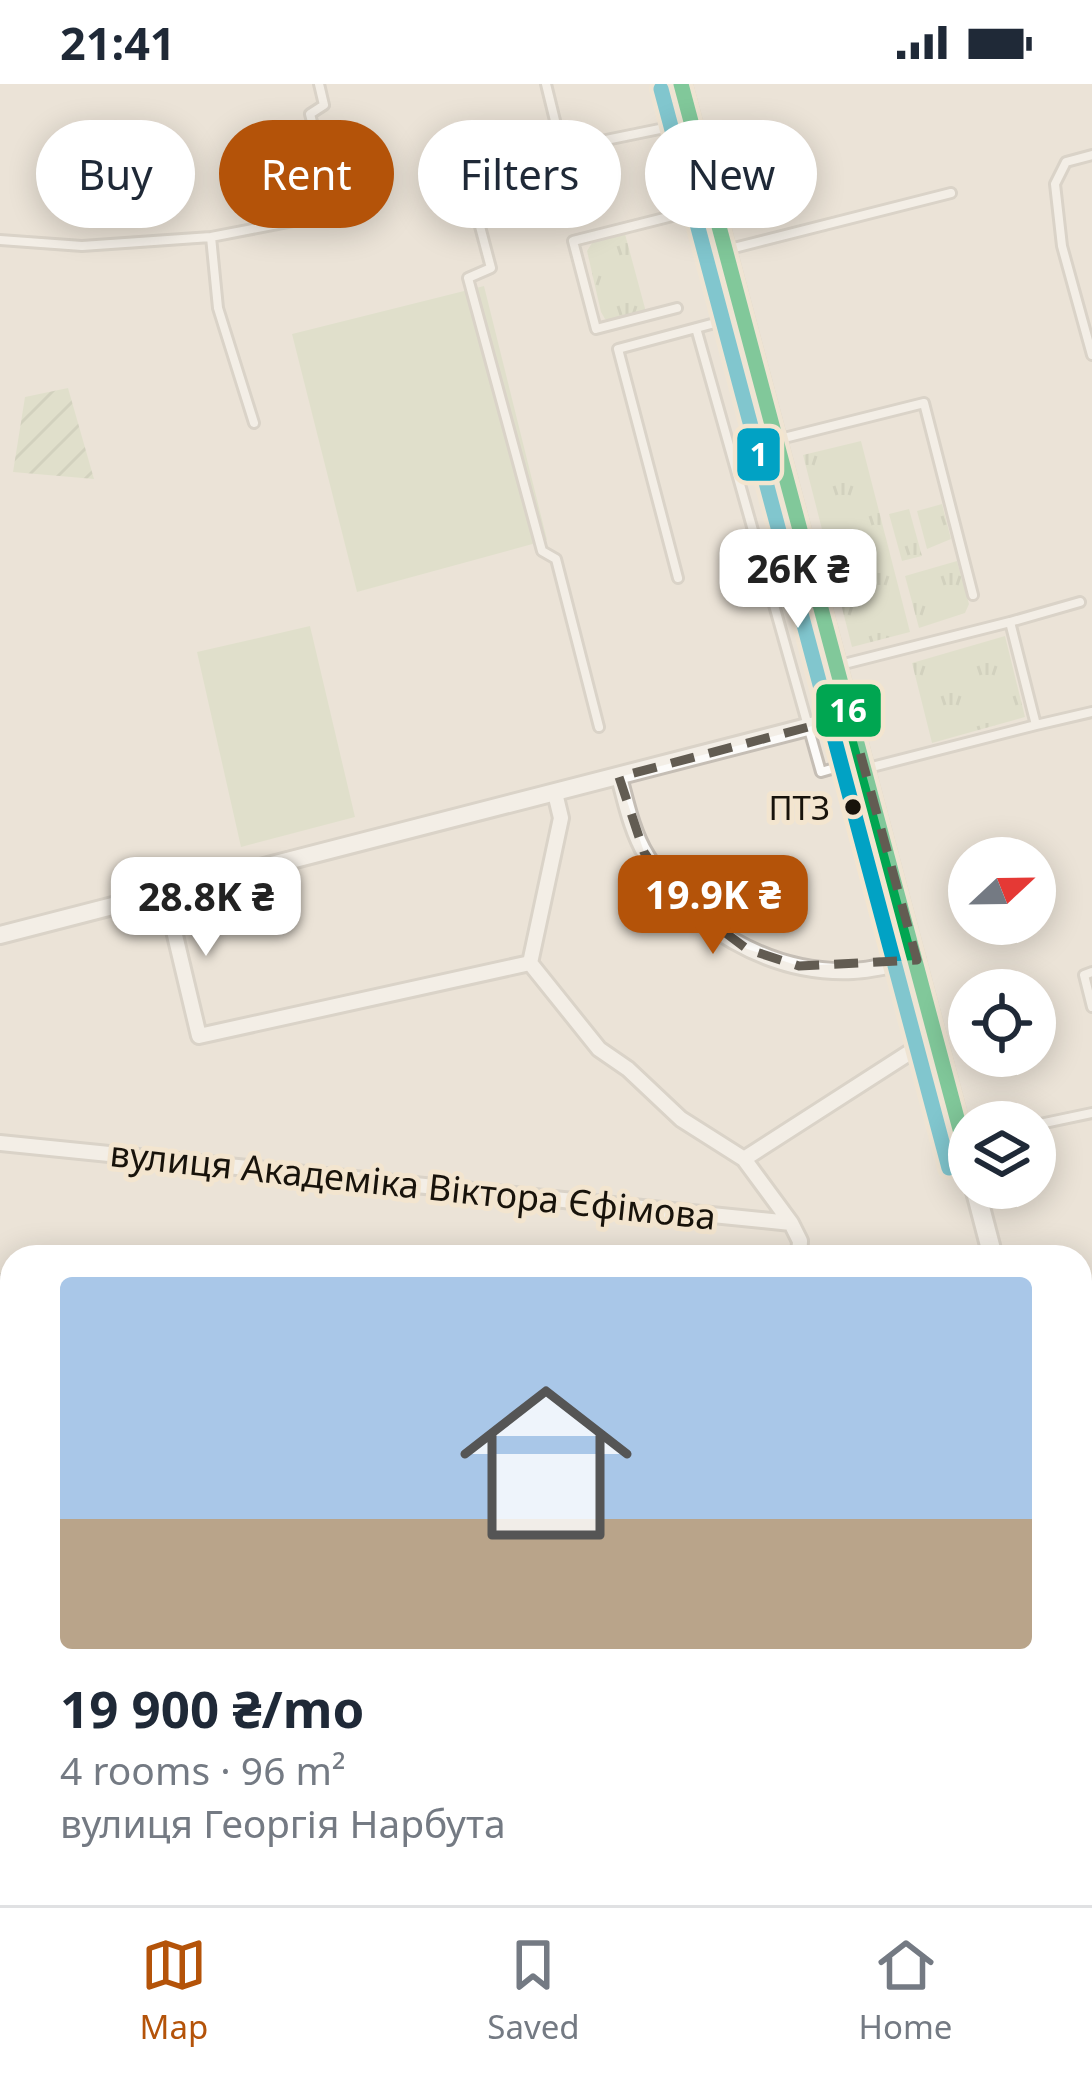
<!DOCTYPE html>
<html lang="en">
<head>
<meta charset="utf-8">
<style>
	:root { --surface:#fff; --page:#f2f2f3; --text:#1f2937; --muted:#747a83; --line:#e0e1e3; --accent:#b45309 }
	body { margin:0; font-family:"Noto Sans",sans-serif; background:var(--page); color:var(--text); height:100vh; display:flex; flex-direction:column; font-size:45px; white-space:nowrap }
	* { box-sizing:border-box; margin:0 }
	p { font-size:39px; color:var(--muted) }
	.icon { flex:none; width:66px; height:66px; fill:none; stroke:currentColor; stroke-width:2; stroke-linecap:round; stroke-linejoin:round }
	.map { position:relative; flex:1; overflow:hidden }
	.details { position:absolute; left:0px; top:1161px; width:1092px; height:660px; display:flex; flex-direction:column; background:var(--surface); border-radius:36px 36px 0 0; box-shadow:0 6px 30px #0003 }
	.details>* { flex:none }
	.banner { position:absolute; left:36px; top:36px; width:1020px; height:108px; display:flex; gap:24px }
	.needle { width:78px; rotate:68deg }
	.tools { position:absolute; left:948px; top:753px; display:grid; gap:24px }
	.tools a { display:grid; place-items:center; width:108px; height:108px; border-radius:50%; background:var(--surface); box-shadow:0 6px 30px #0003; font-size:60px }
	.price { position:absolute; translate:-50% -102px; padding:0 27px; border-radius:24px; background:#fff; color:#222; font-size:39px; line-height:78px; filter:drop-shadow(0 3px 6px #0008) }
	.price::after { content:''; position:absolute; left:50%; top:72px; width:36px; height:27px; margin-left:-18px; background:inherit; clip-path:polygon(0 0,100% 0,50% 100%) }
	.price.current { background:var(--accent); color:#fff }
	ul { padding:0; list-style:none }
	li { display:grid; align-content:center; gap:24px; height:636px; padding:0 60px }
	li span { display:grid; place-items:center; height:372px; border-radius:12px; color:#555 }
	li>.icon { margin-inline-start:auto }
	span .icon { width:216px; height:216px; fill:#fffc; stroke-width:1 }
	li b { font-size:51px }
	.tag { padding:0 42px; border-radius:54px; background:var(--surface); box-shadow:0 6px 30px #0003; font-size:42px; line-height:108px }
	.tag.current { background:var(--accent); color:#fff }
	.status { display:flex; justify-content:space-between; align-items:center; height:84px; padding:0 60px; background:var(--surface); direction:ltr }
	.status svg { height:33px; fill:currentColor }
	.tab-bar { display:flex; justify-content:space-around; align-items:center; height:168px; border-top:3px solid var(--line); background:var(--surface); font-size:33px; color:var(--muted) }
	.tab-bar a { display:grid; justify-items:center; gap:6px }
	.tab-bar .current { color:var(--accent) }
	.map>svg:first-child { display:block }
	.grass { fill:url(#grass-tufts) }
	.garden { fill:url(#garden-furrows) }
	.pitch { fill:#d3dabd }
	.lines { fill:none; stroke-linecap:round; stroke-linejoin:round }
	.service-casing { stroke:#c5beb5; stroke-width:14 }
	.minor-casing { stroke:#c5beb5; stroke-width:20 }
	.tertiary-casing { stroke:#c5beb5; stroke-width:22 }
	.secondary-casing { stroke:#c5beb5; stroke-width:24 }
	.service { stroke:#fcfbf9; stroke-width:8 }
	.minor { stroke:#fcfbf9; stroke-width:14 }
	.tertiary { stroke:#fcfbf9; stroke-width:16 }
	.secondary { stroke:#fcfbf9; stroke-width:18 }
	.bus-1-casing { stroke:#f3e5cf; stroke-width:24 }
	.bus-2-casing { stroke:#f3e5cf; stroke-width:24 }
	.bus-1 { stroke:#00a651; stroke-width:15 }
	.bus-2 { stroke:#01a2c4; stroke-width:15 }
	.marked { fill:none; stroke:#625c52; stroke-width:9; stroke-dasharray:24 15; stroke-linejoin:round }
	.bus-dot { fill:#18130b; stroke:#f3e5cf; stroke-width:4.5 }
	.labels { text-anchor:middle; stroke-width:10; stroke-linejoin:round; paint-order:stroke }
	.bus-label { font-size:33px; fill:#18130b; stroke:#f3e5cf; text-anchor:end }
	.street-label { font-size:36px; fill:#18130b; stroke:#f3e5cf }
	.line-badge { stroke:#f3e5cf; stroke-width:4.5 }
	.badge-label { font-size:33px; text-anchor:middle; font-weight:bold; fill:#fff }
</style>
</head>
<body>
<div class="status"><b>21:41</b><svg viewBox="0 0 49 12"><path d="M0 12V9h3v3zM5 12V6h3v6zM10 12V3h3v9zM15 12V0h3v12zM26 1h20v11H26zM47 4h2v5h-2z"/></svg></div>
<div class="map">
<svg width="1092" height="1821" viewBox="0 0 1092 1821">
	<defs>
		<pattern id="grass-tufts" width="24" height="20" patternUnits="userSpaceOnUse" patternTransform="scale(3)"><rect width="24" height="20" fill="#d3dabd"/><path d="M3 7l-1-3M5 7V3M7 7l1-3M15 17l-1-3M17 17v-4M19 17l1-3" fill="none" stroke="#b4baa1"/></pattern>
		<pattern id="garden-furrows" width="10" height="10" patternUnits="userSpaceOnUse" patternTransform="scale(3)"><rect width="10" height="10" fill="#d3dabd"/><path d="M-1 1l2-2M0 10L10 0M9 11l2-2" fill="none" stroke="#b4baa1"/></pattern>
	</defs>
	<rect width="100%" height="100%" fill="#ebe3d7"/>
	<path class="grass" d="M625 150 646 228 612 237 605 235 601 228 587 167 592 159Z
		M861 357 910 548 852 563 803 371Z
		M942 420 951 455 927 465 917 427Z
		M909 425 922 472 902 477 889 430Z
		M957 477 969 520 965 529 919 544 905 492Z
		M1005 552 1025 633 932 659 912 579Z
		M1080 1460 1092 1484V1821H982L984 1809H1080Z
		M111 1809H954L953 1821H110Z"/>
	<path class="garden" d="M68 304 94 395 13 388 25 313Z"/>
	<path class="pitch" d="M484 202 547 456 357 508 292 250Z
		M310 542 355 733 241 763 197 568Z"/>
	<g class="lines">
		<defs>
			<path id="service" d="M546 0 562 65 689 39
				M562 65 468 97 491 184 468 194 542 467 556 475 599 643
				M1092 71 1066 78 1055 100 1062 162 1092 271
				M211 153 218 224 254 339
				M0 156 82 162 211 153 335 129 310 30 324 21 319 0
				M726 166 951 109
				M677 224 596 245 573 157 712 122
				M696 244 821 688 859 677
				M776 356 924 319 973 511
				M678 494 618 265 741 232
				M1010 538 1080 518
				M840 581 1010 538 1036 641 864 685
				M1036 641 1092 628
				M1092 888 1084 891 1092 923
				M1035 1041 1092 1029
				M0 1243 12 1256
				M99 1821 100 1809"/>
			<path id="minor" d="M619 693C626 719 632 748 646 771 687 842 770 891 853 887 874 886 896 880 917 876
				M555 709 561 734 530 879 599 965 628 985 681 1035 744 1075 791 1139
				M165 809 199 952 530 879
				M0 1059 791 1139 800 1157 799 1173
				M744 1075 915 965
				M0 1199 12 1200
				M971 1821 973 1809"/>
			<path id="tertiary" d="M0 851 850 632"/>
			<path id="secondary" d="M681 0 969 1079
				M975 1104 993 1173
				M1080 1417 1092 1442"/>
		</defs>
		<use href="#service" class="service-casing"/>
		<use href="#minor" class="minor-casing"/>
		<use href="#tertiary" class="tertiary-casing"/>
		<use href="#secondary" class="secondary-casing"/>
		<use href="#service" class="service"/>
		<use href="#minor" class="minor"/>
		<use href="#tertiary" class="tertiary"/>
		<use href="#secondary" class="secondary"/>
		<defs>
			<path id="bus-1" d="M681 0 969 1079"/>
			<path id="bus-2" d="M661 5 949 1084"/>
		</defs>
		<use href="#bus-1" class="bus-1-casing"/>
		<use href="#bus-2" class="bus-2-casing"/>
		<use href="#bus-1" class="bus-1"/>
		<use href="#bus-2" class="bus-2"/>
	</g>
	<path d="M0 0H1092V1821H0ZM850 632 917 876 799 882 747 865 671 808 644 768 619 693Z" fill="#ebe3d7" fill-opacity=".55" fill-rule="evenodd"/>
	<path class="marked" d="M850 632 917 876 799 882 747 865 671 808 644 768 619 693Z"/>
	<circle class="bus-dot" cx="853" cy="723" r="10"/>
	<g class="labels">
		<g class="bus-label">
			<text x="830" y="736">ПТЗ</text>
		</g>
		<g class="street-label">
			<text transform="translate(413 1101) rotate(6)" y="13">вулиця Академіка Віктора Єфімова</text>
		</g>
	</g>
	<g class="line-badge">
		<rect x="735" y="342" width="47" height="57" rx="12" fill="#01a2c4"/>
		<rect x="814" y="598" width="69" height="57" rx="12" fill="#00a651"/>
	</g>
	<g class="badge-label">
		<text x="759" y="382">1</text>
		<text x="848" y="638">16</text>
	</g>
</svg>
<div class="tools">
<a><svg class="needle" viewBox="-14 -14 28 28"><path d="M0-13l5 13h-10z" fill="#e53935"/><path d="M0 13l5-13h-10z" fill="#747a83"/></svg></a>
<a><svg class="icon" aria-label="locate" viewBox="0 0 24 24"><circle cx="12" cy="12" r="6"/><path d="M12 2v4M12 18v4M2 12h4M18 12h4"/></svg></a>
<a><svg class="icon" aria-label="layers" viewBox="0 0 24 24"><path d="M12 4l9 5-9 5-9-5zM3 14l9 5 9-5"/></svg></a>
</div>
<b class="price" style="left:798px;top:547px">26K ₴</b>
<b class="price current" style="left:713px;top:873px">19.9K ₴</b>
<b class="price" style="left:206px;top:875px">28.8K ₴</b>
<div class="banner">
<a class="tag">Buy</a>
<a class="tag current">Rent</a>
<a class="tag">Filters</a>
<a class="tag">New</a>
</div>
<section class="details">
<ul>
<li><span style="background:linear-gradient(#a9c7e8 65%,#b9a48a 0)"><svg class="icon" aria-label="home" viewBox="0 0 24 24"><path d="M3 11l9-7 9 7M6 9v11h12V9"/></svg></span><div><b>19 900 ₴/mo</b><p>4 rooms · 96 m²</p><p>вулиця Георгія Нарбута</p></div></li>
</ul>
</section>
</div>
<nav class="tab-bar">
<a class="current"><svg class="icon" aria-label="map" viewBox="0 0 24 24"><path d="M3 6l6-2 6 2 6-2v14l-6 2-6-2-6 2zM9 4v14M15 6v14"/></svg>Map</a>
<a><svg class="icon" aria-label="saved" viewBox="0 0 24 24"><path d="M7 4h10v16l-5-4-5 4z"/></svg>Saved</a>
<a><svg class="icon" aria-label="home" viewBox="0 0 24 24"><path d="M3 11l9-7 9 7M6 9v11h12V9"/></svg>Home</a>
</nav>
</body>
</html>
